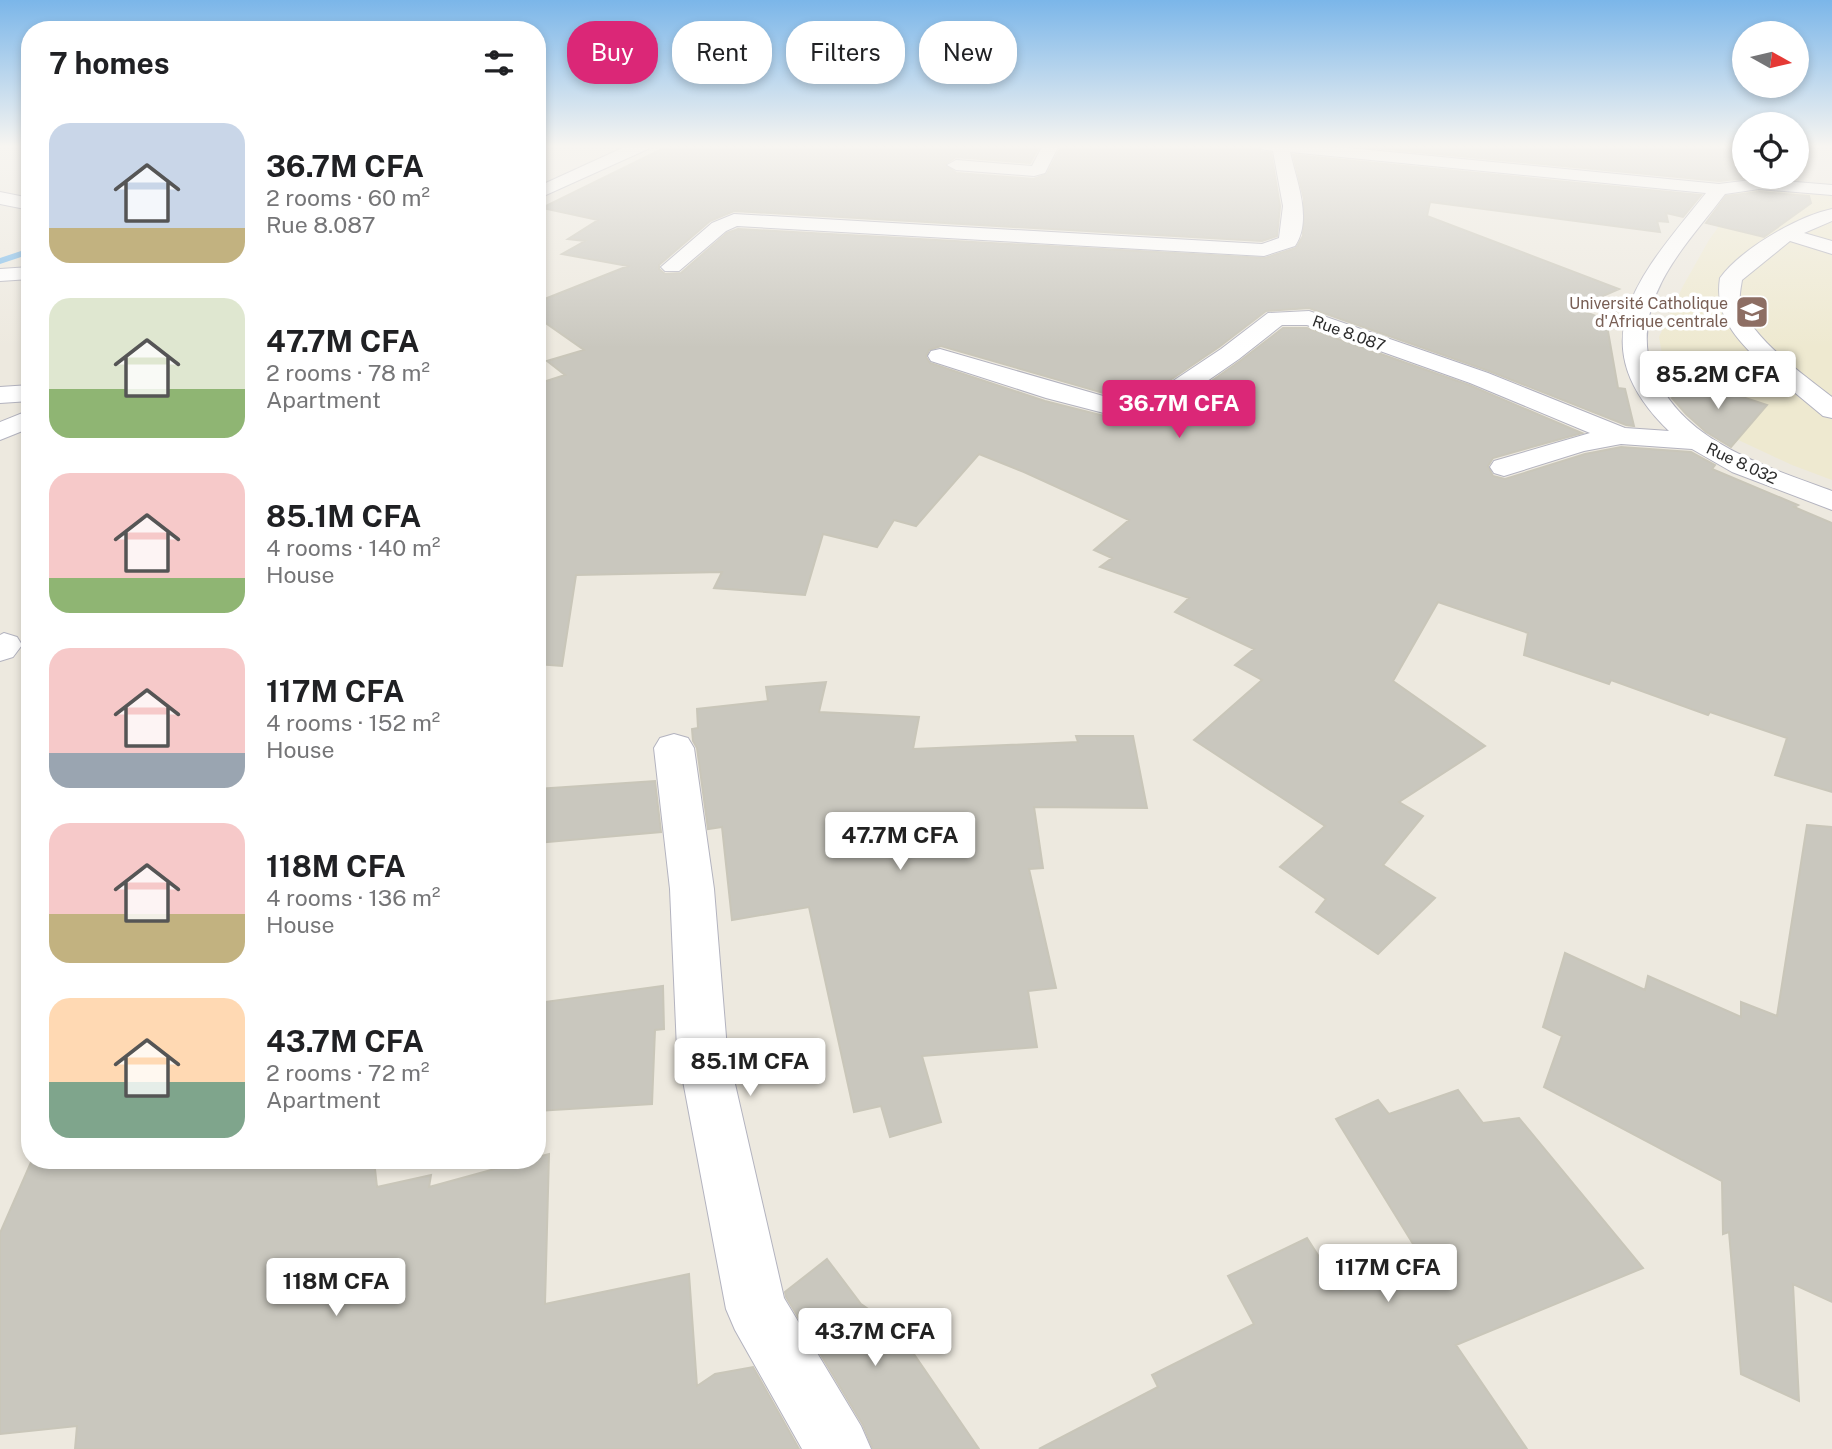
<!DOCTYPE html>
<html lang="en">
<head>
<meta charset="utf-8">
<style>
	:root { --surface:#fff; --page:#f6f6f6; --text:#202124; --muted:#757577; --accent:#db2777 }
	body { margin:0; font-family:"Public Sans",sans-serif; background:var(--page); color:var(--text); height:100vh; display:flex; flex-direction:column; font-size:26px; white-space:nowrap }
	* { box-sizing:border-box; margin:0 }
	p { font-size:23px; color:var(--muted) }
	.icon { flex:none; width:38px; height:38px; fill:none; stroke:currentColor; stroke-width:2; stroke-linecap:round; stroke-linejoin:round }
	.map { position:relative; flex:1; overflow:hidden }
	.drawer { position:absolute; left:21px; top:21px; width:525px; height:1148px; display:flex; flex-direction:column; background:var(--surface); border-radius:28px; box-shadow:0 4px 10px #0003 }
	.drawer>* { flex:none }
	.guide { position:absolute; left:567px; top:21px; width:665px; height:63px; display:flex; gap:14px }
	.needle { width:46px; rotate:98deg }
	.controls { position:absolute; left:1732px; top:21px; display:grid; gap:14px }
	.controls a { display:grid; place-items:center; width:77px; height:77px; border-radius:50%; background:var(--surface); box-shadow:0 4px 10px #0003; font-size:35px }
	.price { position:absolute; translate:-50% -60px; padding:0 16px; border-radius:7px; background:#fff; color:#222; font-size:23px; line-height:46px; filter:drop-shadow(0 2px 4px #0008) }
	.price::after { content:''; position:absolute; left:50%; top:42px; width:21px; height:16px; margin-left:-10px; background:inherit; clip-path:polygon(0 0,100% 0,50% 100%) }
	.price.active { background:var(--accent); color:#fff }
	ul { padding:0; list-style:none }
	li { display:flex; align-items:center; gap:21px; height:175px; padding:0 28px }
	li span { display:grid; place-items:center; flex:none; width:196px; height:140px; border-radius:21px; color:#555 }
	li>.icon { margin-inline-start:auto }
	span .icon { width:84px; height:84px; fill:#fffc; stroke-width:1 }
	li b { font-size:30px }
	h2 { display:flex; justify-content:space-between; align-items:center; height:84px; padding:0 28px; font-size:30px }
	.tag { padding:0 24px; border-radius:28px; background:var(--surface); box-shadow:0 4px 10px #0003; font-size:24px; line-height:63px }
	.tag.active { background:var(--accent); color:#fff }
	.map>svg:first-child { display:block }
	.education { fill:#eee9d0 }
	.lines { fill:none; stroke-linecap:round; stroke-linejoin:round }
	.stream { fill:#78b9ea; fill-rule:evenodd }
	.building { fill:#c9c7be; stroke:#c9c6b9; stroke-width:2 }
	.minor-casing { stroke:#b3b3bf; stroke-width:2 }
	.minor { fill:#fff; fill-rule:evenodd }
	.labels { text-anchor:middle; stroke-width:7; stroke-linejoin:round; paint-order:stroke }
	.far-education-label { font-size:16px; fill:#785e54; stroke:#fff; text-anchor:end }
	.far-street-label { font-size:16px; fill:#2c2c2c; stroke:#fff }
</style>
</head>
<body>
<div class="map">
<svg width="1832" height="1449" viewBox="0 0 1832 1449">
	<rect width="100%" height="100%" fill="#ede9df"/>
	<path class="education" d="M1763 188 1832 194V480L1792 465 1717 430 1668 388 1659 337 1683 286 1709 240 1727 215 1718 205 1736 190Z"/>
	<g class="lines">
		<path class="stream" d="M27 249H30V254L0 264V258Z"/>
	</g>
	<path class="building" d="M670 145H1040L1030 163 956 157 945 164 956 173 1034 179 1047 174 1062 145H1256L1261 152 1271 153 1280 206 1277 236 1262 241 734 211 710 221 659 265V269L665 274 681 273 727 233 738 229 1265 258 1296 248 1303 236 1304 199 1293 155 1701 195 1683 217 1666 213 1668 222 1657 221 1660 232 1430 202 1427 216 1619 289 1575 308 1606 320 1618 388 1625 389 1634 426 1626 425 1489 371 1309 308 1266 311 1219 347 1145 397 1131 401 941 346 929 350 926 357 930 363 1045 401 1132 423 1166 413 1240 361 1283 328H1307L1469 385 1582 433 1493 458 1488 466 1493 476 1505 479 1585 454 1621 447 1691 452 1715 465 1712 469 1798 505 1794 507 1832 523V792L1775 775 1787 738 1710 712 1708 715 1611 680 1609 684 1524 655 1528 633 1438 602 1393 681 1485 746 1399 802 1423 816 1383 865 1435 898 1378 954 1316 912 1326 899 1280 867 1325 826 1194 740 1262 680 1235 665 1254 649 1175 612 1189 598 1100 567 1112 558 1094 550 1129 520 1024 472 979 454 916 526 894 520 877 547 823 534 805 595 714 588 722 572 576 575 562 666 537 664V384L565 375 547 361 584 350 537 317V302L628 266 562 254 585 241 568 239 598 220 542 208Z
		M1344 145H1745V177H1756L1719 181Z
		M1759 192 1809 196 1811 203 1764 237 1706 223 1726 196Z
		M1693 381 1767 405 1731 447 1706 432 1686 414 1672 398Z
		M826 682 819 712 919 717 913 749 1078 742 1076 736H1133L1147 808 1034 807 1043 868 1029 869 1056 988 1028 991 1037 1047 922 1056 941 1122 890 1137 881 1106 854 1112 809 907 732 920 722 827 708 829 697 748 693 741 692 729 698 728 697 709 768 701 766 687Z
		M655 781 661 832 537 843V789Z
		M1807 825 1832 827V1302L1793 1284 1799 1401 1741 1374 1729 1232 1723 1234 1722 1181 1544 1087 1562 1036 1543 1027 1565 953 1645 990 1648 976 1741 1017V1002L1777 1016Z
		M663 986 664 1029 655 1030 652 1104 537 1111V1003Z
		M1458 1090 1483 1123 1519 1118 1643 1268 1456 1345 1527 1449H1039L1158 1387 1152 1375 1254 1324 1228 1276 1307 1238 1341 1291 1418 1252 1336 1119 1378 1100 1389 1114Z
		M549 1154 545 1304 689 1274 697 1386 715 1374 753 1367 799 1449H75L77 1426 0 1434V1233L32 1160H374L377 1187 431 1175 429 1187 527 1160H537V1157Z
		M827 1259 861 1304 896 1328 979 1449H873L863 1425 786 1297 785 1292Z"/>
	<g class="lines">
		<defs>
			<path id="minor" d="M629 145H650L648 149 537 199V187Z
				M1043 145H1059L1045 173 1034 176 956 170 947 165 956 160 1032 166Z
				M1259 145H1318L1719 184 1759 179 1832 185V195L1759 189 1725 194C1689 242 1638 291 1648 355L1763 365C1737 339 1714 317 1720 278 1741 249 1798 216 1832 209V221L1804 233 1832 241V254L1790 241 1742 280C1741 287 1739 295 1740 302 1749 337 1805 376 1832 397V418L1823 416 1782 382 1654 371C1680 442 1768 467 1832 491V510L1732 472 1692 449 1621 444 1584 451 1504 476 1494 473 1490 467 1494 461 1590 433 1470 383 1307 325H1282L1239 359 1164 411 1131 420 1046 398 931 361 928 356 931 351 940 349 1131 404 1146 399 1221 349 1268 313 1309 311 1488 373 1625 428 1669 431C1575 340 1643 272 1706 193L1290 152C1296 180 1313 219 1295 246L1264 256 737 226 726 231 679 271H665L661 267 712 223 734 214 1262 244 1279 238 1283 206 1273 151 1261 149Z
				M0 192 30 198V210L0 204Z
				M30 267V279L0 281V269Z
				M30 385V401L0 403V387Z
				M30 410V428L0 440V422Z
				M4 633 17 637 22 645 13 657 0 661V635Z
				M674 734 688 738 694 748 714 889 727 1049 784 1298 861 1426 871 1449H802L735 1330 726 1309 677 1049 670 889 654 748 660 738Z"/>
		</defs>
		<use href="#minor" class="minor-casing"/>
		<use href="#minor" class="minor"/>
	</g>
	<linearGradient id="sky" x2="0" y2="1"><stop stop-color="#7bb6e9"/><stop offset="0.42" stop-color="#f7f5f1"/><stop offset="1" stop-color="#f7f5f1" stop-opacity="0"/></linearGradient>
	<rect width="1832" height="348" fill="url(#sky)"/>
	<defs>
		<symbol id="university-square" viewBox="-11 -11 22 22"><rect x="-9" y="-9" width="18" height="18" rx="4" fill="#8d6e63" stroke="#fff"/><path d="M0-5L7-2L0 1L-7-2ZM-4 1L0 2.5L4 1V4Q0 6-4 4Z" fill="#fff"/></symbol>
	</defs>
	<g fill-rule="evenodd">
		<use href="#university-square" x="1733" y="293" width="38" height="38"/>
	</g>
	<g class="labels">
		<g class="far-education-label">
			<text x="1728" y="309">Université Catholique<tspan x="1728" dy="18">d'Afrique centrale</tspan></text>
		</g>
		<g class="far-street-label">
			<text transform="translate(1349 333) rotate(20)" y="6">Rue 8.087</text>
			<text transform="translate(1742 463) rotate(25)" y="6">Rue 8.032</text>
		</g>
	</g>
</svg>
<div class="controls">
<a><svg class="needle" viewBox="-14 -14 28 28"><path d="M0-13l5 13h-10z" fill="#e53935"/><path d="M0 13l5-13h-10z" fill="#757577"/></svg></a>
<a><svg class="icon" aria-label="locate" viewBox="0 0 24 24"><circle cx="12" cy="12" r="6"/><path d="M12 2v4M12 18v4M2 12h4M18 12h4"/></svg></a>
</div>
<b class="price" style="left:1718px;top:411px">85.2M CFA</b>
<b class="price active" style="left:1179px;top:440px">36.7M CFA</b>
<b class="price" style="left:900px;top:872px">47.7M CFA</b>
<b class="price" style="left:750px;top:1098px">85.1M CFA</b>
<b class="price" style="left:1388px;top:1304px">117M CFA</b>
<b class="price" style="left:336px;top:1318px">118M CFA</b>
<b class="price" style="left:875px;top:1368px">43.7M CFA</b>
<div class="guide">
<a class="tag active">Buy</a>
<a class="tag">Rent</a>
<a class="tag">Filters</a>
<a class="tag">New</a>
</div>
<section class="drawer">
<h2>7 homes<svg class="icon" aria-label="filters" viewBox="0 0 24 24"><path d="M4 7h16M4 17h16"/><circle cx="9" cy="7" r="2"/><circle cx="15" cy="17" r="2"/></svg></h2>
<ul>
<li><span style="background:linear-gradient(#c9d6e8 75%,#c2b280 0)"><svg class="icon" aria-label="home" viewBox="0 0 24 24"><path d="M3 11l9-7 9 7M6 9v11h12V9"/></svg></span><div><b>36.7M CFA</b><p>2 rooms · 60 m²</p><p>Rue 8.087</p></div></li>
<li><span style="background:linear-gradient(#dfe7d0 65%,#8fb573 0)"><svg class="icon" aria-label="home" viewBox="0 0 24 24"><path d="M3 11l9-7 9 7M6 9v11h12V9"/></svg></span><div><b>47.7M CFA</b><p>2 rooms · 78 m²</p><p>Apartment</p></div></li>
<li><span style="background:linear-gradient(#f6c9c9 75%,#8fb573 0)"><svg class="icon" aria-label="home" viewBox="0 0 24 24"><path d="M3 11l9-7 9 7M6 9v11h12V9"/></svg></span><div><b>85.1M CFA</b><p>4 rooms · 140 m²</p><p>House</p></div></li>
<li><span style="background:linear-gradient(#f6c9c9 75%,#9aa5b1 0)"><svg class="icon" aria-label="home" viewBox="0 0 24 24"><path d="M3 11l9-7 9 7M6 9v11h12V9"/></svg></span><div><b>117M CFA</b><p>4 rooms · 152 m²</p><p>House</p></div></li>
<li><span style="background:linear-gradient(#f6c9c9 65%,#c2b280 0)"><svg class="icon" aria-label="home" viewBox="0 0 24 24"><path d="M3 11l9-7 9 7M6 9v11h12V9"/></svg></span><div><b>118M CFA</b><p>4 rooms · 136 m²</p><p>House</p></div></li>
<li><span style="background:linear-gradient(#ffd9b3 60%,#7fa58c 0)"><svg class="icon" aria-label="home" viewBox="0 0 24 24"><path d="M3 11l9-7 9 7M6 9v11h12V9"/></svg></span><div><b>43.7M CFA</b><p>2 rooms · 72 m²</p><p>Apartment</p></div></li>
</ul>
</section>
</div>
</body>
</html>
